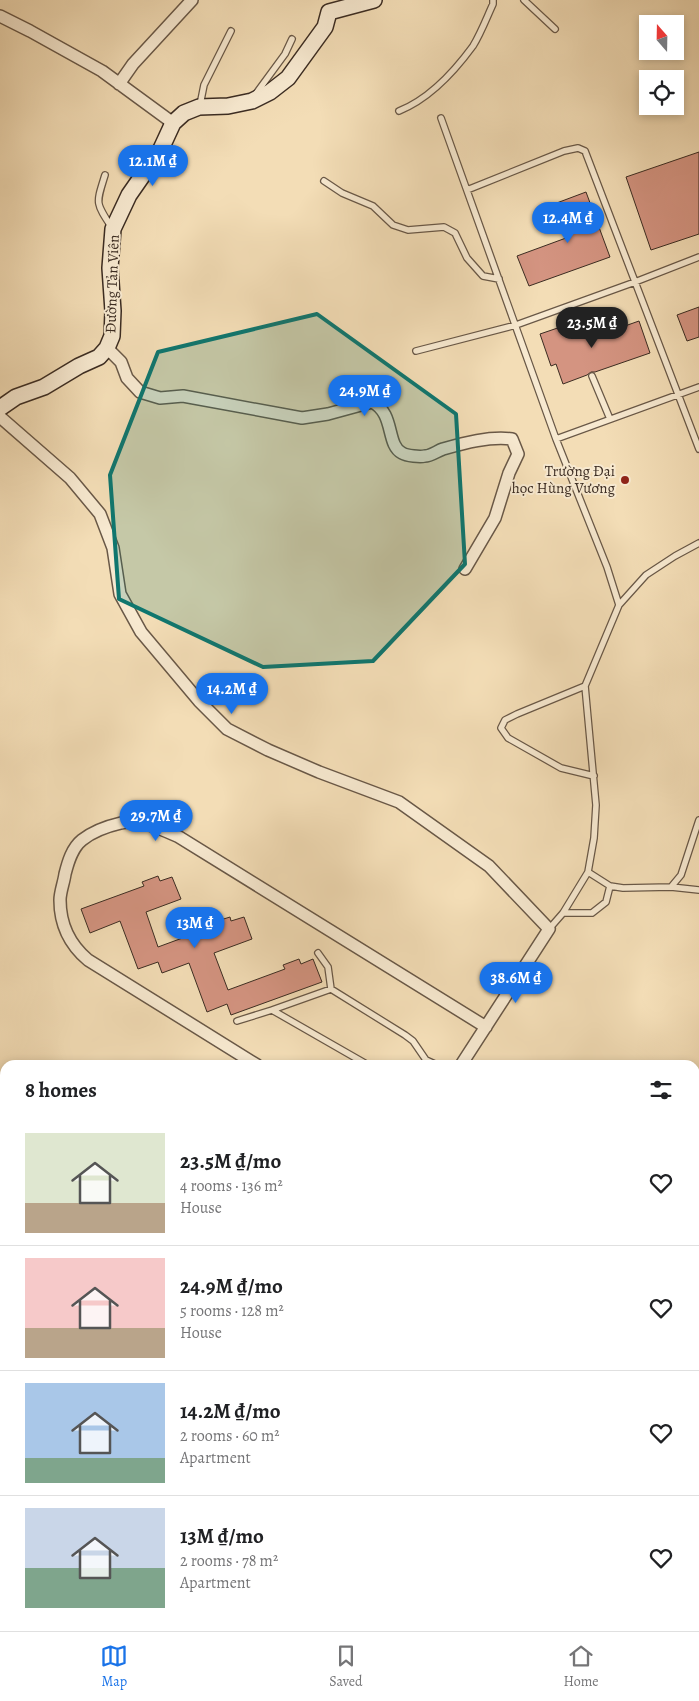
<!DOCTYPE html>
<html lang="en">
<head>
<meta charset="utf-8">
<style>
	:root { --surface:#fff; --page:#f2f2f2; --text:#202124; --muted:#757577; --line:#e0e0e0; --accent:#1a73e8 }
	body { margin:0; font-family:Alegreya,serif; background:var(--page); color:var(--text); height:100vh; display:flex; flex-direction:column; font-size:19px; white-space:nowrap }
	* { box-sizing:border-box; margin:0 }
	p { font-size:16px; color:var(--muted) }
	.icon { flex:none; width:28px; height:28px; fill:none; stroke:currentColor; stroke-width:2; stroke-linecap:round; stroke-linejoin:round }
	.map { position:relative; flex:1; overflow:hidden }
	.drawer { position:absolute; left:0px; top:1060px; width:700px; height:571px; display:flex; flex-direction:column; background:var(--surface); border-radius:15px 15px 0 0; box-shadow:0 2px 8px #0003 }
	.drawer>* { flex:none }
	.needle { width:32px; rotate:340deg }
	.tools { position:absolute; left:639px; top:15px; display:grid; gap:10px }
	.tools a { display:grid; place-items:center; width:45px; height:45px; border-radius:0px; background:var(--surface); box-shadow:0 2px 8px #0003; font-size:25px }
	.price { position:absolute; translate:-50% -42px; padding:0 11px; border-radius:18px; background:var(--accent); color:#fff; font-size:16px; line-height:32px; filter:drop-shadow(0 1px 2px #0008) }
	.price::after { content:''; position:absolute; left:50%; top:30px; width:15px; height:11px; margin-left:-8px; background:inherit; clip-path:polygon(0 0,100% 0,50% 100%) }
	.price.current { background:#222; color:#fff }
	ul { padding:0; list-style:none }
	li { display:flex; align-items:center; gap:15px; height:125px; padding:0 25px }
	li+li { border-top:1px solid var(--line) }
	li span { display:grid; place-items:center; flex:none; width:140px; height:100px; border-radius:0px; color:#555 }
	li>.icon { margin-inline-start:auto }
	span .icon { width:60px; height:60px; fill:#fffc; stroke-width:1 }
	li b { font-size:21px }
	h2 { display:flex; justify-content:space-between; align-items:center; height:60px; padding:0 25px; font-size:21px }
	.dock { display:flex; justify-content:space-around; align-items:center; height:70px; border-top:1px solid var(--line); background:var(--surface); font-size:14px; color:var(--muted) }
	.dock a { display:grid; justify-items:center; gap:2px }
	.dock .current { color:var(--accent) }
	.map>svg:first-child { display:block }
	.building { fill:#d49481; stroke:#3b2c22 }
	.lines { fill:none; stroke-linecap:round; stroke-linejoin:round }
	.lane-casing { stroke:#695847; stroke-width:8 }
	.street-casing { stroke:#695847; stroke-width:14 }
	.secondary-casing { stroke:#3b2c22; stroke-width:18 }
	.path { stroke:#3b2c22; stroke-width:2; stroke-dasharray:4 2.5; stroke-linecap:butt }
	.lane { stroke:#f7e9d0; stroke-width:5.5 }
	.street { stroke:#f7e9d0; stroke-width:11 }
	.secondary { stroke:#f7e9d0; stroke-width:15 }
	.marked { fill:#0f766e; fill-opacity:0.2; stroke:#0f766e; stroke-width:4; stroke-linejoin:round }
	.poi-dot { fill:#8f2418; stroke:#f7e9d0; stroke-width:2 }
	.labels { text-anchor:middle; stroke-width:4; stroke-linejoin:round; paint-order:stroke }
	.street-label { font-size:15px; fill:#3b2c22; stroke:#f7e9d0 }
	.poi-label { font-size:15px; fill:#3b2c22; stroke:#f7e9d0; text-anchor:end }
</style>
</head>
<body>
<div class="map">
<svg width="699" height="1631" viewBox="0 0 699 1631">
	<rect width="100%" height="100%" fill="#f3ddb6"/>
	<filter id="stains"><feTurbulence type="fractalNoise" baseFrequency=".004" numOctaves="4"/><feColorMatrix values="0 0 0 0 .2 0 0 0 0 .09 0 0 0 0 .02 0 0 0 .5 -.17"/></filter>
	<radialGradient id="worn" r=".72"><stop offset=".6" stop-color="#630" stop-opacity="0"/><stop offset="1" stop-color="#630" stop-opacity=".3"/></radialGradient>
	<path class="building" d="M699 152V234L651 250 626 177Z
		M586 192 610 257 529 286 517 256 566 238 554 204Z
		M699 307V337L687 341 677 315Z
		M581 320 588 339 639 321 650 353 595 372H591L587 375 563 384 556 364 551 366 540 334Z
		M158 876 160 881 172 877 181 899 146 912 158 947 215 926 214 922 230 917 231 921 244 917 252 939 214 953 228 990 285 969 283 965 299 959 301 964 313 959 322 982 231 1015 227 1004 207 1012 189 963 162 973 158 962 138 969 120 921 90 933 81 909 144 886 142 882Z"/>
	<g class="lines">
		<defs>
			<path id="lane" d="M524 0 555 29
				M255 95 285 54 292 39
				M200 105 204 85 231 31
				M399 111C429 99 454 72 473 46 481 33 487 17 493 4V0
				M441 118 556 439 607 567 619 605 585 686 596 805 594 838 588 872 563 913 549 929
				M105 175C96 204 95 202 112 228
				M324 181 342 193 373 206 393 225 408 230 444 227 455 233 467 258 483 276 499 279
				M467 190 564 151 578 148 585 151 699 449
				M416 351 516 325 635 282 699 257
				M592 376 610 419
				M556 439 699 387
				M619 605 646 575 675 556 699 543
				M585 686 517 714 505 720 501 728 508 738 561 768 594 776
				M588 872 610 886 623 888 671 887 681 875 699 820
				M671 887 699 890
				M563 913H592L606 902 610 886
				M318 953 328 967 331 989 405 1035 413 1041 426 1060 437 1065
				M272 1010 331 989
				M237 1021 272 1010 368 1065
				M695 1167 699 1160
				M695 1363 699 1365
				M0 1462 5 1455
				M695 1619 699 1616
				M496 1626 503 1631
				M406 1631 409 1626
				M678 1631 684 1626"/>
			<path id="street" d="M0 16 30 31 102 71 173 123
				M119 84 133 64 192 0
				M107 348 121 362 127 378 140 392 160 398 183 396 302 418 328 414 372 402C395 413 386 445 402 453 407 456 420 457 425 456 431 456 437 451 443 449 464 443 490 436 512 439L518 454 509 473 495 518 465 569
				M0 417 70 478 100 514 113 548 120 594 141 632 199 701 227 729 268 750 319 772 399 802 489 866 549 929 461 1065
				M257 1065 88 960C69 944 60 925 60 900 60 892 64 882 65 874 68 862 72 848 82 840 92 832 108 826 121 823 141 819 161 829 179 837L486 1027
				M0 1509H5
				M0 1553 5 1542"/>
			<path id="secondary" d="M0 408 16 397 44 387 79 366 99 357 107 348 112 336 113 311 110 268 113 229 129 195 161 149 173 123 184 113 199 107 228 106 252 101 270 92 288 78 325 27 329 12 374 0"/>
		</defs>
		<use href="#lane" class="lane-casing"/>
		<use href="#street" class="street-casing"/>
		<use href="#secondary" class="secondary-casing"/>
		<path class="path" d="M143 1626 149 1631
			M327 1626 329 1631
			M253 1631 261 1626"/>
		<use href="#lane" class="lane"/>
		<use href="#street" class="street"/>
		<use href="#secondary" class="secondary"/>
	</g>
	<path class="marked" d="M317 314 456 414 465 564 373 661 263 667 119 599 110 475 158 352Z"/>
	<circle class="poi-dot" cx="625" cy="480" r="5"/>
	<g class="labels">
		<g class="street-label">
			<text transform="translate(112 284) rotate(-88)" y="5">Đường Tản Viên</text>
		</g>
		<g class="poi-label">
			<text x="615" y="476">Trường Đại<tspan x="615" dy="17">học Hùng Vương</tspan></text>
		</g>
	</g>
	<rect width="100%" height="100%" filter="url(#stains)"/>
	<rect width="100%" height="100%" fill="url(#worn)"/>
</svg>
<div class="tools">
<a><svg class="needle" viewBox="-14 -14 28 28"><path d="M0-13l5 13h-10z" fill="#e53935"/><path d="M0 13l5-13h-10z" fill="#757577"/></svg></a>
<a><svg class="icon" aria-label="locate" viewBox="0 0 24 24"><circle cx="12" cy="12" r="6"/><path d="M12 2v4M12 18v4M2 12h4M18 12h4"/></svg></a>
</div>
<b class="price" style="left:153px;top:187px">12.1M ₫</b>
<b class="price" style="left:568px;top:244px">12.4M ₫</b>
<b class="price current" style="left:592px;top:349px">23.5M ₫</b>
<b class="price" style="left:365px;top:417px">24.9M ₫</b>
<b class="price" style="left:232px;top:715px">14.2M ₫</b>
<b class="price" style="left:156px;top:842px">29.7M ₫</b>
<b class="price" style="left:195px;top:949px">13M ₫</b>
<b class="price" style="left:516px;top:1004px">38.6M ₫</b>
<section class="drawer">
<h2>8 homes<svg class="icon" aria-label="filters" viewBox="0 0 24 24"><path d="M4 7h16M4 17h16"/><circle cx="9" cy="7" r="2"/><circle cx="15" cy="17" r="2"/></svg></h2>
<ul>
<li><span style="background:linear-gradient(#dfe7d0 70%,#b9a48a 0)"><svg class="icon" aria-label="home" viewBox="0 0 24 24"><path d="M3 11l9-7 9 7M6 9v11h12V9"/></svg></span><div><b>23.5M ₫/mo</b><p>4 rooms · 136 m²</p><p>House</p></div><svg class="icon" aria-label="heart" viewBox="0 0 24 24"><path d="M12 20l-8-8c-3-5 5-10 8-4 3-6 11-1 8 4z"/></svg></li>
<li><span style="background:linear-gradient(#f6c9c9 70%,#b9a48a 0)"><svg class="icon" aria-label="home" viewBox="0 0 24 24"><path d="M3 11l9-7 9 7M6 9v11h12V9"/></svg></span><div><b>24.9M ₫/mo</b><p>5 rooms · 128 m²</p><p>House</p></div><svg class="icon" aria-label="heart" viewBox="0 0 24 24"><path d="M12 20l-8-8c-3-5 5-10 8-4 3-6 11-1 8 4z"/></svg></li>
<li><span style="background:linear-gradient(#a9c7e8 75%,#7fa58c 0)"><svg class="icon" aria-label="home" viewBox="0 0 24 24"><path d="M3 11l9-7 9 7M6 9v11h12V9"/></svg></span><div><b>14.2M ₫/mo</b><p>2 rooms · 60 m²</p><p>Apartment</p></div><svg class="icon" aria-label="heart" viewBox="0 0 24 24"><path d="M12 20l-8-8c-3-5 5-10 8-4 3-6 11-1 8 4z"/></svg></li>
<li><span style="background:linear-gradient(#c9d6e8 60%,#7fa58c 0)"><svg class="icon" aria-label="home" viewBox="0 0 24 24"><path d="M3 11l9-7 9 7M6 9v11h12V9"/></svg></span><div><b>13M ₫/mo</b><p>2 rooms · 78 m²</p><p>Apartment</p></div><svg class="icon" aria-label="heart" viewBox="0 0 24 24"><path d="M12 20l-8-8c-3-5 5-10 8-4 3-6 11-1 8 4z"/></svg></li>
</ul>
</section>
</div>
<nav class="dock">
<a class="current"><svg class="icon" aria-label="map" viewBox="0 0 24 24"><path d="M3 6l6-2 6 2 6-2v14l-6 2-6-2-6 2zM9 4v14M15 6v14"/></svg>Map</a>
<a><svg class="icon" aria-label="saved" viewBox="0 0 24 24"><path d="M7 4h10v16l-5-4-5 4z"/></svg>Saved</a>
<a><svg class="icon" aria-label="home" viewBox="0 0 24 24"><path d="M3 11l9-7 9 7M6 9v11h12V9"/></svg>Home</a>
</nav>
</body>
</html>
